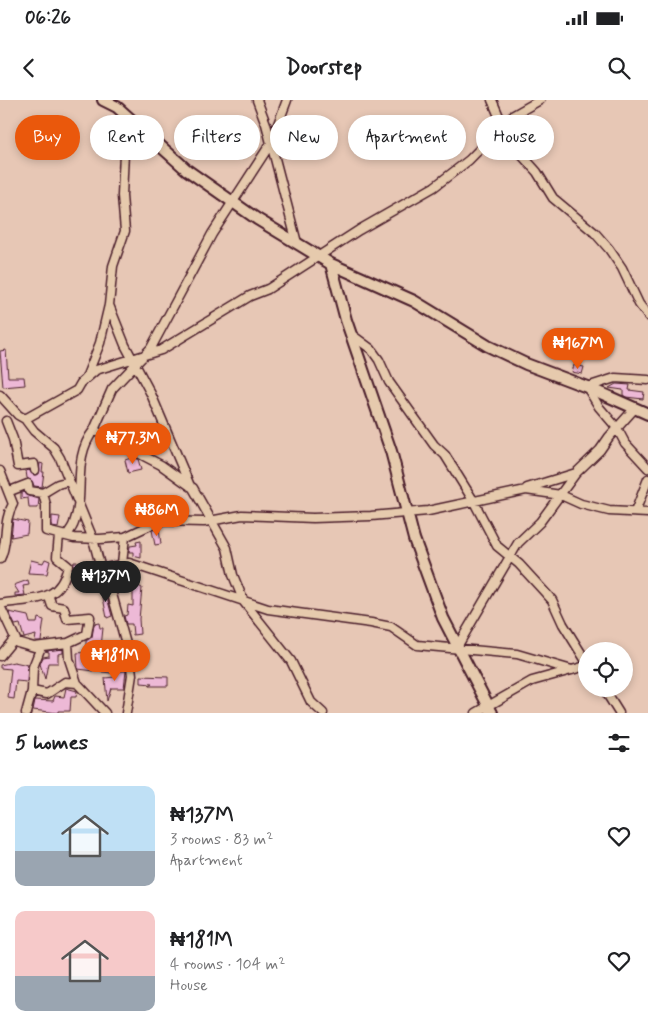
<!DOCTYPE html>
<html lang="en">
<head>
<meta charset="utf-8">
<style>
	:root { --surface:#fff; --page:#f2f2f2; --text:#202124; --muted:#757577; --accent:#ea580c }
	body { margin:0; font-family:Mynerve,sans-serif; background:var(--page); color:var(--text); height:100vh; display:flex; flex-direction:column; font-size:19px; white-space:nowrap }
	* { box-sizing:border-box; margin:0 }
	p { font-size:16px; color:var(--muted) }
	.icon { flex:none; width:28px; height:28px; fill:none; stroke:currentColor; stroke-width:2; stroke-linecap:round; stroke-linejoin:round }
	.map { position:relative; height:613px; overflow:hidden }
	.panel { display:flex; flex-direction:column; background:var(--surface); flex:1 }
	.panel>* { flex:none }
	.top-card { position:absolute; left:15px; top:15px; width:619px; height:45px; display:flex; gap:10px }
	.fabs { position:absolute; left:578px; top:542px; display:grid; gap:10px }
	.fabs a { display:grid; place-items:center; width:55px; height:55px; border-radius:50%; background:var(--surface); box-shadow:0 2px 8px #0003; font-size:25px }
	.price { position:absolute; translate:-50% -42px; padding:0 11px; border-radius:18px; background:var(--accent); color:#fff; font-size:16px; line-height:32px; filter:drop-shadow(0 1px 2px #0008) }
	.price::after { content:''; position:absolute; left:50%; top:30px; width:15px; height:11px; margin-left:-8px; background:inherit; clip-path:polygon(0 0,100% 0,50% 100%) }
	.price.current { background:#222; color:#fff }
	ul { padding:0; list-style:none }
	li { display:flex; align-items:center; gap:15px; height:125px; padding:0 15px }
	li span { display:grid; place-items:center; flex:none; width:140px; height:100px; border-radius:10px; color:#555 }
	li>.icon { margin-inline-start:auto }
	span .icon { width:60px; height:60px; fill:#fffc; stroke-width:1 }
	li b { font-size:21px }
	h2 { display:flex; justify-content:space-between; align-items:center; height:60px; padding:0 15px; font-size:21px }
	.pill { padding:0 18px; border-radius:22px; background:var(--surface); box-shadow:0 2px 8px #0003; font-size:18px; line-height:45px }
	.pill.current { background:var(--accent); color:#fff }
	.status { display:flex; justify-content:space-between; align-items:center; height:35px; padding:0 25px; background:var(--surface); direction:ltr }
	.status svg { height:14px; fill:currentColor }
	header { display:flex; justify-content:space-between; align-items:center; height:65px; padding:0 15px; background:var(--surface); font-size:22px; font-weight:700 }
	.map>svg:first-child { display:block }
	.building { fill:#edb9d6; stroke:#4a1f2b }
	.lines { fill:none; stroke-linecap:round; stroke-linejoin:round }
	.street-casing { stroke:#4a1f2b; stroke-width:11 }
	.secondary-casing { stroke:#4a1f2b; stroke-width:14 }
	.street { stroke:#e6caad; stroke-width:8 }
	.secondary { stroke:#e6caad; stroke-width:10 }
</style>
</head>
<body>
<div class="status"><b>06:26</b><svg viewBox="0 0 49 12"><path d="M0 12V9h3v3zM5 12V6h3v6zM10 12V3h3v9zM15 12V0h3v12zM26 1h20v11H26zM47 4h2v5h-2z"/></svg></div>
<header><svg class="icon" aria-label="back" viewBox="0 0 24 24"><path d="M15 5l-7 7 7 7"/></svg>Doorstep<svg class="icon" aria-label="search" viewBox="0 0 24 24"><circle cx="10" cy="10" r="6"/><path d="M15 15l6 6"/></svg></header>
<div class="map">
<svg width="648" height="613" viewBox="0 0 648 613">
	<rect width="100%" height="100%" fill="#e7c7b5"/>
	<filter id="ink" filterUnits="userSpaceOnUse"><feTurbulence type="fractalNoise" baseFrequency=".02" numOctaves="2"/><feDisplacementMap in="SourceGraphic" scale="10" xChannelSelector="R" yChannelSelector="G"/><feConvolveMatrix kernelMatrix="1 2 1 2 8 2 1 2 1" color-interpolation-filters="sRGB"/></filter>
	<g filter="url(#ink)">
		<path class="building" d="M6 250 8 277H24L25 285 3 287 0 251Z
			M574 265 584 267 582 274 572 272Z
			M616 284 630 285 629 290 644 292 643 299 626 297 623 295V290L609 288Z
			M134 357 138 359 141 370 128 373 125 360Z
			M40 363 43 364 42 372H44L42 387 34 386 32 381 27 378 26 371 29 370 34 375 39 374Z
			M23 392 28 396 39 399 38 408H29L28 398 21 399V393Z
			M52 416 60 417 58 428 52 427Z
			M13 419 28 422 27 434 11 437Z
			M159 429 161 444 155 445 152 430Z
			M141 441V458L133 456V452H129L130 446 137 445 136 442Z
			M45 459 50 461 47 474 28 473 31 460 43 463Z
			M74 462H85L84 464 87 465 89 473 85 482 70 478Z
			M28 480 29 485 23 486 25 495 15 496V493H19L14 485Z
			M137 485 142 488 139 519 140 534 133 535 132 524H126L124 516 127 515 128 505 133 506V488Z
			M104 486 112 516 107 518 101 487Z
			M9 512 28 516 30 523H37L38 518 44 520 41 541H35L36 535 24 538 20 524 15 525Z
			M99 523 100 528H103L101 547H86V541L92 537 94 524Z
			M63 549V553L58 554V563H48L45 579 40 564 43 557 49 556V552L45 551Z
			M89 552 88 563 102 552H109V561H112L111 573 78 569 77 553Z
			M14 562 28 565 27 582 16 581 14 599 8 598 11 569 0 568V565Z
			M116 571H126L124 588H111L107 601 105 578 115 577Z
			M141 576 168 577V586H149L152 584 141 583Z
			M66 588 77 591 76 597H71L70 611H58V613L33 610 35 600 53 601 55 596 64 597Z"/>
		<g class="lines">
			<defs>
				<path id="street" d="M257 0 266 24 297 143
					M287 0 271 43 212 134 151 248 112 289 94 330 161 365 193 388 227 448 233 475 244 502 291 561 311 602 323 613
					M492 0 510 42 537 72 553 98 595 133 609 149 622 168 639 204 648 216
					M109 205 125 245 151 294 190 386
					M352 235 371 249 379 260 389 282 434 345 445 355 473 400 497 446 519 464 552 500 563 524 586 561
					M86 278 100 243 109 205 113 166 125 131 122 96 124 53 130 29 128 17
					M648 280 615 278 587 287 599 307 617 328 625 343 648 368
					M0 295 18 315 25 319 34 331 54 348 60 358 93 439 101 469 108 480 130 558 132 575 126 613
					M25 319 77 290 81 283 96 270 161 250 250 196 268 189 359 130 434 87 469 60 512 16 540 0
					M6 321 13 339 18 366 34 364 35 370
					M0 371 13 404C2 423 9 442 0 459
					M527 388 576 373
					M10 391 28 384 29 391 43 393 46 405V431L74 438 100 439 125 437 159 421 204 422 242 415 313 418 371 416 428 411 526 390 561 395 581 404 609 411 648 413
					M43 393 58 384 69 381
					M635 412 648 379
					M66 436C69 432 73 427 74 423 86 392 71 359 94 330
					M122 463 125 437
					M101 469 129 463 268 509 371 523 391 527 417 545 517 554 572 570
					M49 497 52 506 64 508 67 519 90 517 87 534 68 543
					M0 504C30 498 60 505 68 466L57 457 59 435
					M0 506 17 542 34 547 68 543 69 559 77 583 105 613
					M457 547 518 443 540 422 576 373 600 350 609 337 635 308
					M0 556 14 539
					M604 589 619 613
					M32 591 47 594 65 582 77 583
					M26 613 32 591 33 567 41 547
					M476 613 532 581 586 566"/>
				<path id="secondary" d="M103 0 117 7 187 70 257 119 331 164 414 201 488 246 526 264 587 287 648 314
					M331 164 346 220 391 351 414 439 443 518 492 613"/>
			</defs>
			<use href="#street" class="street-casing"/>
			<use href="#secondary" class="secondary-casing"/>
			<use href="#street" class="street"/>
			<use href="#secondary" class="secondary"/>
		</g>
	</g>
</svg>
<div class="fabs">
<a><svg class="icon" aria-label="locate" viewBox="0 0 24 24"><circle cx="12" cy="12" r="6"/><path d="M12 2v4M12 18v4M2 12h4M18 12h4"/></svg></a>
</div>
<b class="price" style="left:578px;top:270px">₦167M</b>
<b class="price" style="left:133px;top:365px">₦77.3M</b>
<b class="price" style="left:157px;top:437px">₦86M</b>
<b class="price current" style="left:106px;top:503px">₦137M</b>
<b class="price" style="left:115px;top:582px">₦181M</b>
<div class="top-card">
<a class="pill current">Buy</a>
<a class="pill">Rent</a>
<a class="pill">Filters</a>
<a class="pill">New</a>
<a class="pill">Apartment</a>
<a class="pill">House</a>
</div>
</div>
<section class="panel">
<h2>5 homes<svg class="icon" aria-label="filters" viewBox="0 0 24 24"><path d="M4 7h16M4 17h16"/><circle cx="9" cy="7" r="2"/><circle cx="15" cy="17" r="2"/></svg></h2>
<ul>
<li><span style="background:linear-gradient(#bfe0f5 65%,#9aa5b1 0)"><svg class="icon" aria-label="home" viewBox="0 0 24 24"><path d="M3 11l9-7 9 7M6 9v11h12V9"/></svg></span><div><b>₦137M</b><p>3 rooms · 83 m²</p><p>Apartment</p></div><svg class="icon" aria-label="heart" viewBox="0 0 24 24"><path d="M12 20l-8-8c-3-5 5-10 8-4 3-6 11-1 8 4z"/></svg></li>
<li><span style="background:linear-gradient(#f6c9c9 65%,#9aa5b1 0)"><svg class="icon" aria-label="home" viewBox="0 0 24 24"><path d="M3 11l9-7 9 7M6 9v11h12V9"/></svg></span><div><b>₦181M</b><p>4 rooms · 104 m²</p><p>House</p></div><svg class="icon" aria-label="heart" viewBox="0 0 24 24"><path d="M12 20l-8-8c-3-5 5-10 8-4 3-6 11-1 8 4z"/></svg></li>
</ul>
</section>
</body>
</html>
